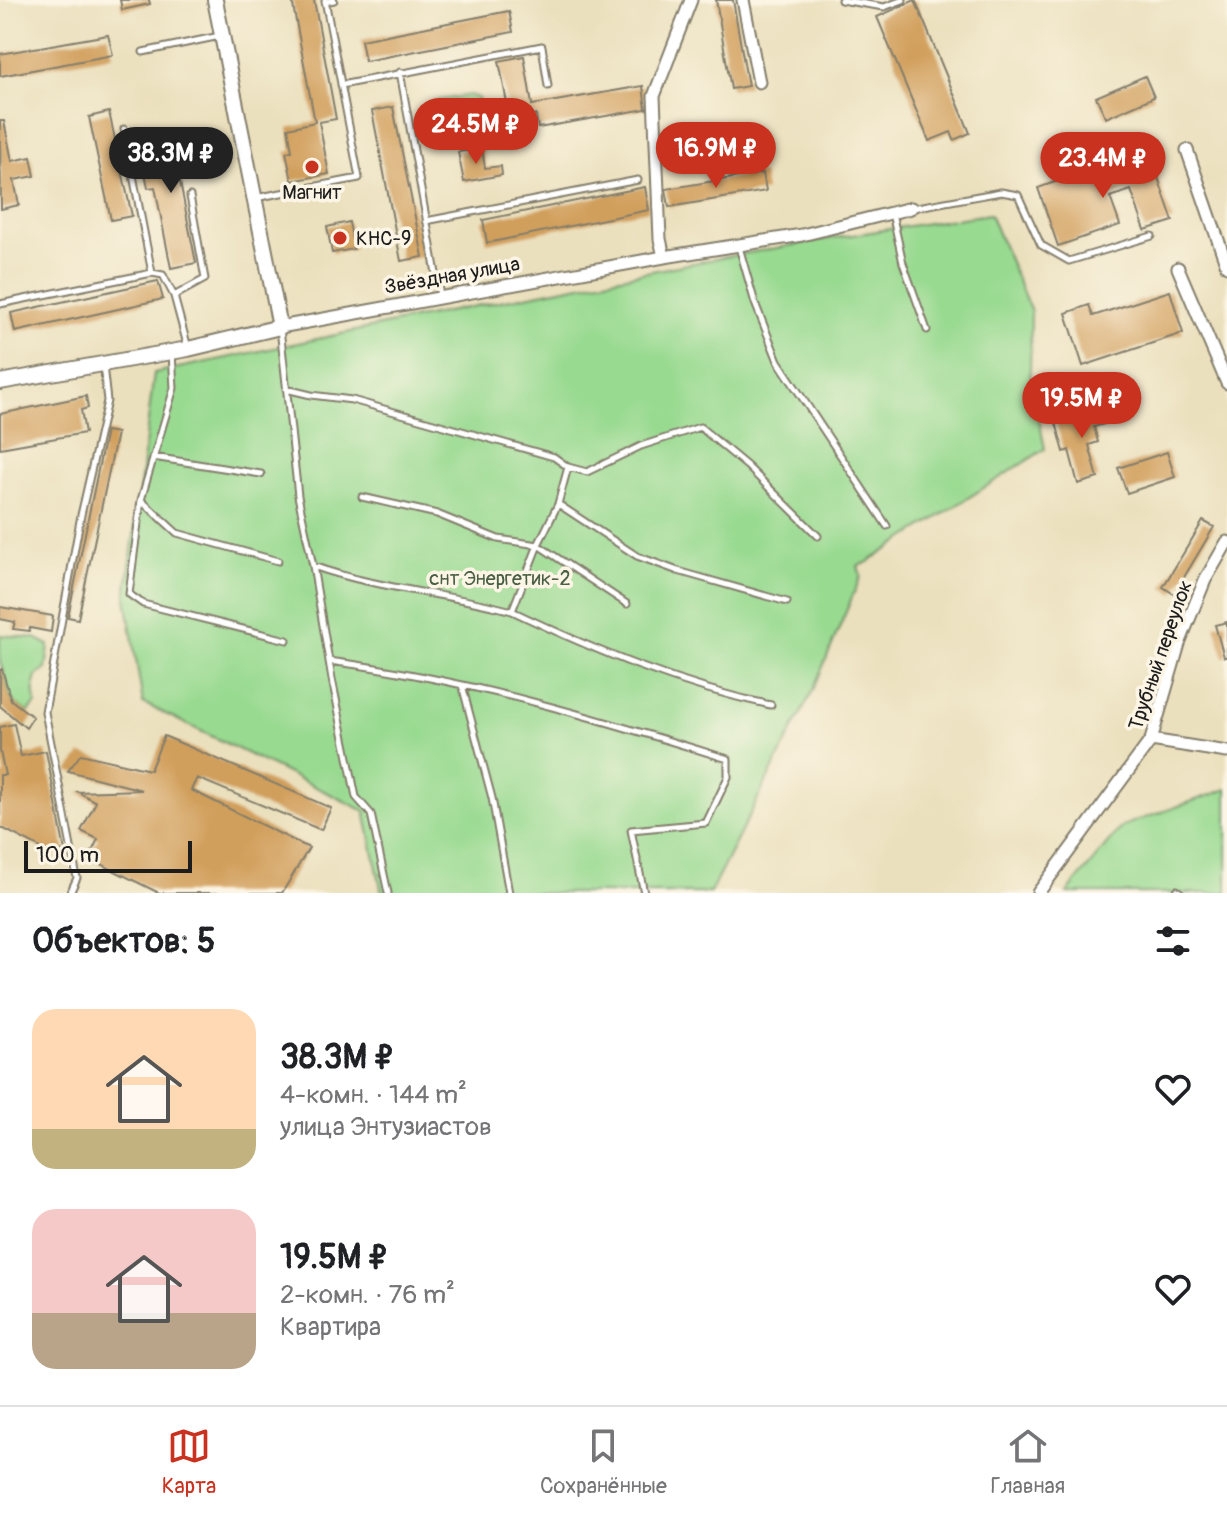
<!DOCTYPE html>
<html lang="ru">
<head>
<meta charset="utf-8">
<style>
	:root { --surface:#fff; --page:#f2f2f2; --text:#202124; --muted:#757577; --line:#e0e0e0; --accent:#c8321e }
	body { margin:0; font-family:Pangolin,sans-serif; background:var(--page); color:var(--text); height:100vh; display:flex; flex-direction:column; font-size:30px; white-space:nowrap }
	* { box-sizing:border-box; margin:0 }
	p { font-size:26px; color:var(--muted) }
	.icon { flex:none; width:44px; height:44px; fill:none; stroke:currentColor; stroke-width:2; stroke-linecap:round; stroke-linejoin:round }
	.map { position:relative; height:893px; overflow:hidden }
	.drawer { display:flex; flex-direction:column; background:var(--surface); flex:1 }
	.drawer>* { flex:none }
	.scale { position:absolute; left:24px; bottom:20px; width:168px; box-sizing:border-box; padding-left:8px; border:4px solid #1c1c1c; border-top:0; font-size:22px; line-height:28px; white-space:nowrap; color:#1c1c1c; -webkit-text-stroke:6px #fcf5e5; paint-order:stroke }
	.price { position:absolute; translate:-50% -68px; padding:0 18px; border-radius:28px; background:var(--accent); color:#fff; font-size:26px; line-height:52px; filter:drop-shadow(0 2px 4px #0008) }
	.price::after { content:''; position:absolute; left:50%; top:48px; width:24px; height:18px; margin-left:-12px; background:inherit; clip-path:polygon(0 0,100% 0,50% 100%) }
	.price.selected { background:#222; color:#fff }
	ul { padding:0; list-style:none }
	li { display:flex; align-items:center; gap:24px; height:200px; padding:0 32px }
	li span { display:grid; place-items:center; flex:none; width:224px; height:160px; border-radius:24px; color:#555 }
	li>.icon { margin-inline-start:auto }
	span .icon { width:96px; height:96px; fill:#fffc; stroke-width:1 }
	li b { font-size:34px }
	h2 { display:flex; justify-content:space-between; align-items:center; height:96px; padding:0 32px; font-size:34px }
	.tabs { display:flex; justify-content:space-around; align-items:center; height:112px; border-top:2px solid var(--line); background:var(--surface); font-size:22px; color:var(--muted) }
	.tabs a { display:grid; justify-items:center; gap:4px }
	.tabs .selected { color:var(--accent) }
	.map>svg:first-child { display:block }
	.green { fill:#99da91; stroke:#5a7b56; stroke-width:2 }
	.building { fill:#d19f5c }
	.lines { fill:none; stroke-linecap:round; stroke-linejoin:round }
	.lane-casing { stroke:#847e6c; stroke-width:9 }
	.street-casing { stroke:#847e6c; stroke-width:15 }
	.secondary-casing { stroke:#847e6c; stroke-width:18 }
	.lane { stroke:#fff; stroke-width:5 }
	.street { stroke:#fff; stroke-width:11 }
	.secondary { stroke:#fff; stroke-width:14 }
	.poi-dot { fill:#c8321e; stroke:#fcf5e5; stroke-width:3 }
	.labels { text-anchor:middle; stroke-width:7; stroke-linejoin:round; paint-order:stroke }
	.poi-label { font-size:20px; fill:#1c1c1c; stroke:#fcf5e5 }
	.street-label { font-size:20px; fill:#1c1c1c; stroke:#fcf5e5 }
	.park-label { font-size:20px; fill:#485e45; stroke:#fcf5e5 }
</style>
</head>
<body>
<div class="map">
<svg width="1227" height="893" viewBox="0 0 1227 893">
	<rect width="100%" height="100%" fill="#fcf5e5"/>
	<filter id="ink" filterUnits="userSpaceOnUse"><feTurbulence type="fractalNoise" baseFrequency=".0125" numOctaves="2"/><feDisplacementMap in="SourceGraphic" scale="16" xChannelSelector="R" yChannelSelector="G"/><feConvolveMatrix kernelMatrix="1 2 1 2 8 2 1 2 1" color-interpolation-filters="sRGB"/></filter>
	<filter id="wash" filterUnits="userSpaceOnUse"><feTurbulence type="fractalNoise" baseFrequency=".006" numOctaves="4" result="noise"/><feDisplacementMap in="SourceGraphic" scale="32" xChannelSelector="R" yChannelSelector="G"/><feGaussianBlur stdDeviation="1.8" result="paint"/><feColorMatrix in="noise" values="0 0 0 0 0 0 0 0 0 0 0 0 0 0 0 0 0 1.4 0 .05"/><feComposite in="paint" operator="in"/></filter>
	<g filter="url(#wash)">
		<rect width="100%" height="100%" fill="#ebe0bd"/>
		<path class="green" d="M470 95 478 98 482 119C474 129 447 135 434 130L430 110 433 101Z
			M990 214 1031 312 1030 373 1045 449 866 563 858 566 861 576 814 688 710 893H382L365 811 143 703 126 598 154 373C431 316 710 253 990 214Z
			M0 635 35 638 49 645 46 669 36 676 34 684 36 704 28 713 11 700 0 661Z
			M1227 789V893H1067L1122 826Z"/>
		<g id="blocks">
			<path class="building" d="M120 0H149L150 4 122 10Z
				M292 0H314L336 119 319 122 329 174 292 181 286 152 292 151 288 128 315 122Z
				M716 0H733L748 86 731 89Z
				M915 0 970 133 954 140 951 132 929 141 877 17Z
				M509 11 513 32 365 61 361 40Z
				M108 35 113 55 0 76V54Z
				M524 56 532 105 643 86 646 109 538 128 536 115 510 119 499 61Z
				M1145 76 1154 97 1106 118 1096 97Z
				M393 107 423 257 401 261 372 111Z
				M109 112 132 216 111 220 89 117Z
				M0 121H4L12 161 31 157 35 176 14 180 19 205 1 209Z
				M180 131 189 176 179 177 196 263 171 268 155 187 148 188 143 162 153 160 148 137Z
				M482 148 485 168 501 166 502 175 464 182 458 152Z
				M1151 157 1173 221 1145 230 1131 190 1110 197 1120 225 1058 246 1038 188 1102 165 1105 173Z
				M763 173 766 191 669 207 666 189Z
				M645 187 649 210 487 243 483 220Z
				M349 222 354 249 332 253 327 227Z
				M158 281 163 299 15 332 11 313Z
				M1170 291 1183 333 1083 366 1066 313 1089 305 1093 316Z
				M86 396 88 408 81 410 85 433 0 448V414Z
				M1104 406 1108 423 1094 427 1098 442 1089 445 1098 478 1078 484 1069 450 1064 452 1055 419Z
				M106 431 117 433 78 619 68 617Z
				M1167 452 1175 477 1127 493 1118 468Z
				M1203 521 1214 527 1174 594 1163 587Z
				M0 607 53 616 51 632 30 628 29 631 13 629 15 622 0 619Z
				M1227 622V657H1224L1215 625Z
				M2 669 11 700 33 717 26 728 0 706V670Z
				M14 724 21 756 46 751 65 851 52 854 0 827V775H5L0 751V727Z
				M164 736 331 808 321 830 197 778 191 790 309 848 282 893H159L89 858 98 839 81 831 96 802 78 792 142 790 68 771 81 754 150 770Z"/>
		</g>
	</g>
	<g filter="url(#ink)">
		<use href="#blocks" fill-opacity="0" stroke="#847e6c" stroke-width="2"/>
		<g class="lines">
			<defs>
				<path id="lane" d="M841 0 884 7 903 0
					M325 2 334 0
					M143 52 220 36
					M400 72 440 296
					M341 85 542 46 548 86
					M124 129 152 273
					M255 198 359 178 325 0
					M912 208 1001 192 1018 195 1041 245 1069 261 1152 236
					M892 213 903 263 927 330
					M426 221 638 180
					M739 247 755 303 778 361 887 526
					M174 296 205 279 190 196
					M0 304 152 273 163 275 174 296 188 348
					M280 328 298 496 313 566 332 679 356 797 371 814 388 893
					M172 353 174 388 141 500 129 594 143 604 287 640
					M286 389 311 395 352 400 554 457 568 467 587 472 641 446 700 427 747 466 818 536
					M153 457 261 474
					M568 467 558 504 538 545 512 611C596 651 680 686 771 705
					M362 497 437 514 498 539 538 545 627 604
					M141 500 177 533 278 561
					M558 504 637 556 678 571 787 602
					M313 566C377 589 447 593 512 611
					M329 661C466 679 597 718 728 759V777L706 823 631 830 644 893
					M462 685 492 798 509 893
					M1177 890 1181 893
					M70 893 77 878 45 712 81 515 107 401 103 365"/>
				<path id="street" d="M743 0 759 82
					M1187 150 1227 266
					M664 257 660 239 654 96 691 0
					M1178 268 1227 383
					M280 327 664 257 802 235 911 208
					M1151 740 1227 752
					M1038 893 1151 740 1179 644 1205 580 1227 542"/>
				<path id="secondary" d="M0 382 188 349 280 327 215 0"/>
			</defs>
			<use href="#lane" class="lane-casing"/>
			<use href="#street" class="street-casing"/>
			<use href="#secondary" class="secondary-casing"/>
			<use href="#lane" class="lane"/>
			<use href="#street" class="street"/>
			<use href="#secondary" class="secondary"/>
		</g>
	</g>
	<g class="poi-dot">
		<circle cx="312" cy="167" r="8"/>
		<circle cx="340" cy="238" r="8"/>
	</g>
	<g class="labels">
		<g class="poi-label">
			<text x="312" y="199">Магнит</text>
			<text x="356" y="245" text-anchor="start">КНС-9</text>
		</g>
		<g class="street-label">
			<text transform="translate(452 275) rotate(-10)" y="7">Звёздная улица</text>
			<text transform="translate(1160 655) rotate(-71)" y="7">Трубный переулок</text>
		</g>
		<g class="park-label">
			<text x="500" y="585">снт Энергетик-2</text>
		</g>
	</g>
</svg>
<div class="scale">100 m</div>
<b class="price" style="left:476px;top:166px">24.5M ₽</b>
<b class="price" style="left:716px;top:190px">16.9M ₽</b>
<b class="price selected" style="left:171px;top:195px">38.3M ₽</b>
<b class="price" style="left:1103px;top:200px">23.4M ₽</b>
<b class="price" style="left:1082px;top:440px">19.5M ₽</b>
</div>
<section class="drawer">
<h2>Объектов: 5<svg class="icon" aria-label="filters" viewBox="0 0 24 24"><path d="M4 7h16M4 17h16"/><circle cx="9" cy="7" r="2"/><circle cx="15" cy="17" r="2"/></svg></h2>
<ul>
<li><span style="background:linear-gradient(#ffd9b3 75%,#c2b280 0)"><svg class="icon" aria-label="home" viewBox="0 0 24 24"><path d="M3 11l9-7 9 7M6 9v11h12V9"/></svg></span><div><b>38.3M ₽</b><p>4-комн. · 144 m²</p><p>улица Энтузиастов</p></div><svg class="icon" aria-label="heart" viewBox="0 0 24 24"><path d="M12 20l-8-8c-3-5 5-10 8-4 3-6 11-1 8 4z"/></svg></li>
<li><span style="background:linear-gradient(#f6c9c9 65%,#b9a48a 0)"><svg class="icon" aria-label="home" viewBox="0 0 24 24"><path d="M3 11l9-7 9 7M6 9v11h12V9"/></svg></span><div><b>19.5M ₽</b><p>2-комн. · 76 m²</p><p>Квартира</p></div><svg class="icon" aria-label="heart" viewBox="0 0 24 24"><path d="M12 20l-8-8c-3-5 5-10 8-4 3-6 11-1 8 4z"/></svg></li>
</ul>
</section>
<nav class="tabs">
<a class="selected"><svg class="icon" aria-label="map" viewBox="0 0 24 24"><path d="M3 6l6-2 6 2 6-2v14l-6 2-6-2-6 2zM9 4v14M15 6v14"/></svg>Карта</a>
<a><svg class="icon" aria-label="saved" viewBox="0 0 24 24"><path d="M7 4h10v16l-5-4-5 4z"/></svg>Сохранённые</a>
<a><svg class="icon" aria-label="home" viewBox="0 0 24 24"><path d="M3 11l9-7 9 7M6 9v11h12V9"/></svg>Главная</a>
</nav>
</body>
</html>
